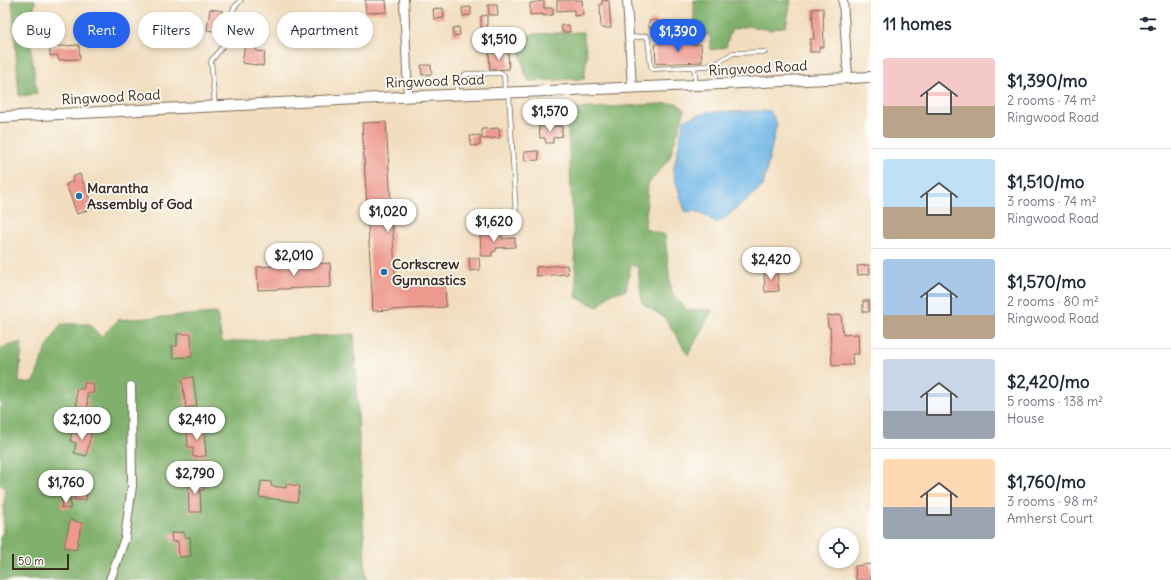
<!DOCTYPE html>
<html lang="en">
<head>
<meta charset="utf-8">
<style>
	:root { --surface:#fff; --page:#f2f2f3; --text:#1f2937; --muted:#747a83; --line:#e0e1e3; --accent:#2563eb }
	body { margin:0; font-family:Delius,sans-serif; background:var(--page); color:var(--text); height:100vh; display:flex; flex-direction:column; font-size:15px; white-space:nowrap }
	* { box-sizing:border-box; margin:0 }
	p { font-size:13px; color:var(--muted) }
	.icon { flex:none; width:22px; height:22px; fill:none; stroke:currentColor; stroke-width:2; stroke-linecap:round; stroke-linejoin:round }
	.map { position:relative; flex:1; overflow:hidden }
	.drawer { display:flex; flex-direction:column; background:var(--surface); width:300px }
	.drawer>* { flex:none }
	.banner { position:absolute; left:12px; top:12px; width:380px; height:36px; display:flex; gap:8px }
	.tools { position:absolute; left:819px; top:528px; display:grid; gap:8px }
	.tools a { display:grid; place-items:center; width:40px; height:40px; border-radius:50%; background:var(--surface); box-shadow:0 2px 6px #0003; font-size:20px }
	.scale { position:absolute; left:12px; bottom:10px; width:57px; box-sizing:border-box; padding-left:4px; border:2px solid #3b2a1e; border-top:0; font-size:11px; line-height:14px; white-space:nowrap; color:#3b2a1e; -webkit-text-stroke:3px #fdfcf7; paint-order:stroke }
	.price { position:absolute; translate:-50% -34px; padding:0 9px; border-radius:14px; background:#fff; color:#222; font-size:13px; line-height:26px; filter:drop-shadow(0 1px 2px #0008) }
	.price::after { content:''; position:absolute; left:50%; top:24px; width:12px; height:9px; margin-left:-6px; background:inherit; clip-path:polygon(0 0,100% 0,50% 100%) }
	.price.active { background:var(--accent); color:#fff }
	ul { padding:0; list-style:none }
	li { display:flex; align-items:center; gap:12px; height:100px; padding:0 12px }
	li+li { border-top:1px solid var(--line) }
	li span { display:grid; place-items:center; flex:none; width:112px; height:80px; border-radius:4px; color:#555 }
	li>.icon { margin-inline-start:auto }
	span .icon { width:48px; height:48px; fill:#fffc; stroke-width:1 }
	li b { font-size:17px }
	h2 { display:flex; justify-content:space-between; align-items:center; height:48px; padding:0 12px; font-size:17px }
	.tag { padding:0 14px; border-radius:18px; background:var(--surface); box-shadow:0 2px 6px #0003; font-size:14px; line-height:36px }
	.tag.active { background:var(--accent); color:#fff }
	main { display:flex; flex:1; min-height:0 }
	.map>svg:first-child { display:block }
	.forest { fill:#80b16c; stroke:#5e6e45 }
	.water { fill:#6fb6e6; stroke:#557082 }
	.building { fill:#ed998d }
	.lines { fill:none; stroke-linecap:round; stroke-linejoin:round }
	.service-casing { stroke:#7b6956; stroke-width:5.5 }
	.minor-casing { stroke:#7b6956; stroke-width:10 }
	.tertiary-casing { stroke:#7b6956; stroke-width:12 }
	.service { stroke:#fff; stroke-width:4 }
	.minor { stroke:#fff; stroke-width:8 }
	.tertiary { stroke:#fff; stroke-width:10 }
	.poi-dot { fill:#1f6fb2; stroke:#fdfcf7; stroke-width:1.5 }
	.labels { text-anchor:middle; stroke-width:3.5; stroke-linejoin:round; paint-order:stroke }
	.street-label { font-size:14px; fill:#3b2a1e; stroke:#fdfcf7 }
	.poi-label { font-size:14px; font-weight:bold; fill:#3b2a1e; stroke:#fdfcf7; text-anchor:start }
</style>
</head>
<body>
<main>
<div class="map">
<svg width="871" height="580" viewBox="0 0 871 580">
	<rect width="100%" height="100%" fill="#fdfcf7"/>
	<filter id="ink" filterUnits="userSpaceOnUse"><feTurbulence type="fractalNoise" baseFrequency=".025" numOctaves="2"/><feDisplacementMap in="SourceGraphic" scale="8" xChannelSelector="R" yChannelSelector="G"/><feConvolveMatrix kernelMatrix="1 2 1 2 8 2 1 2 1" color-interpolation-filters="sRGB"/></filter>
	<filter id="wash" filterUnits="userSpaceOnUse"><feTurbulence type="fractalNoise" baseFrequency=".012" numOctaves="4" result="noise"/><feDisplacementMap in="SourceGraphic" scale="16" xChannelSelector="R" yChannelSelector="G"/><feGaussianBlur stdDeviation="0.9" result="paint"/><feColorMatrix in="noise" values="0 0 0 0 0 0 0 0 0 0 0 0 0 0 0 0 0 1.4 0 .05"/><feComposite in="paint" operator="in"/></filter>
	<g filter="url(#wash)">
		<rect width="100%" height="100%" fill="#f2debf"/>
		<path class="forest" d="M12 0H35V5L28 25 37 94 19 96Z
			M694 0H791L786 26 770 30 748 26 731 30 726 47 711 50 710 36 694 30Z
			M583 32 587 54 584 79 529 81 525 73 518 40 532 34Z
			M677 103 685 110 669 159 648 184 645 229 665 235 671 292 687 310H712L688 355 666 319 642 303 638 267 631 265 626 290 610 294 598 307 577 298 567 116 575 109Z
			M217 313 222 342 354 334 366 580H0V537L3 533 5 487 0 485 1 348 22 342 19 383 34 382 45 351 61 324H89L101 337 118 320Z"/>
		<path class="water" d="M770 111 777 123 763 186 726 217 717 223 700 212 685 211 673 173 684 120 707 112Z"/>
		<g id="blocks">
			<path class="building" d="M365 0H386L387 12 366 13Z
				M557 0H582L583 15 574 16V10L557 11Z
				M602 0 609 1 611 28H601L600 4H602Z
				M544 1V8H553V15L543 16V14L530 15V3Z
				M488 5H497L498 15H489Z
				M471 7V15L463 16 462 8Z
				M443 8 444 18 434 19 433 9Z
				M823 8 824 47H819V52H810V39H814L812 9Z
				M210 9 223 11 220 32 207 30Z
				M487 15V28H481V16Z
				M353 19V22L365 21 366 30 354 31 353 28 339 29V20Z
				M657 20 658 28H649V21Z
				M561 25H569L570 32H562Z
				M459 27 460 35 453 36V28Z
				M690 42V45L701 44 702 62 656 64 655 44Z
				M245 44 256 46V51L265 52 263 66 242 63Z
				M79 45 80 59 58 60V55L50 56V47Z
				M508 52 509 69 490 70 489 53Z
				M421 65H431L432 74 422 75Z
				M386 122 396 285 445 282 446 307 373 311 362 123Z
				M551 125V126H562V136L553 138V143H546L545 138H540L539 126Z
				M499 128 500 138 482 139V129Z
				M480 135V145L471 146 470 136Z
				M538 151 539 160 525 161 524 152Z
				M80 174 93 208 77 214 66 184 74 181 72 177Z
				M502 233V239L515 238V247L496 248V251L492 252V256H481L480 234Z
				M469 258H479L480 270 470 271Z
				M330 263 331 287 258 290 257 267Z
				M567 265 568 274 536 276V267Z
				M869 265 870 274 858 275 857 266Z
				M777 270 779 291 765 292 764 271Z
				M863 301H869V312H863Z
				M841 315 843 335 858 334 859 354H852L853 365 832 366 830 327H828L827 316Z
				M177 334H191L192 357 173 358 172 346H177Z
				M193 377 197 406 186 408 182 379Z
				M84 383H93L94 393H87L88 409H77L76 389H84Z
				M80 427 92 430 86 456 74 453 76 443 70 441 72 432 79 434Z
				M204 427 206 456 193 457V447H188L187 428Z
				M197 476V484L203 483 204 490H200L201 512H189L188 477Z
				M75 477 87 478 86 500H74Z
				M261 481 271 482V486L286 488V484L300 486 297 502 259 497Z
				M62 499 71 500 70 509 61 508Z
				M70 520 82 523 76 550 64 547Z
				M184 532V537H190L191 556 179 557 178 541 172 542 171 533Z
				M871 564V580H856L855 566Z"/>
		</g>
	</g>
	<g filter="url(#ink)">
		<use href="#blocks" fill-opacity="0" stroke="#7b6956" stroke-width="1"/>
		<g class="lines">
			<defs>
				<path id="service" d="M629 38 647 36 648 39 651 67 653 69 706 66 716 64 733 53 765 52
					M694 67 696 85
					M509 93 516 215
					M456 94 458 80 466 74 501 73 504 75 505 93
					M215 106 211 61 223 46V39L234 8 241 0"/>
				<path id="minor" d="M404 0 408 96
					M627 0 632 88
					M843 0 848 78
					M110 580 125 538 132 486 131 386"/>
				<path id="tertiary" d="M0 117 398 97 721 84 871 77"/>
			</defs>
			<use href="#service" class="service-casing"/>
			<use href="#minor" class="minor-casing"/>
			<use href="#tertiary" class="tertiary-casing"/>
			<use href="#service" class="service"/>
			<use href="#minor" class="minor"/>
			<use href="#tertiary" class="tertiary"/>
		</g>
	</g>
	<g class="poi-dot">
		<circle cx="79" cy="196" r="4"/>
		<circle cx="384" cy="272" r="4"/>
	</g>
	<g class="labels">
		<g class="street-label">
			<text transform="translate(758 68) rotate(-3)" y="5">Ringwood Road</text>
			<text transform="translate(435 81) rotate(-2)" y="5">Ringwood Road</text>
			<text transform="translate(111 97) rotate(-3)" y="5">Ringwood Road</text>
		</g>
		<g class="poi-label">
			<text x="87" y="193">Marantha<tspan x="87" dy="16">Assembly of God</tspan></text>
			<text x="392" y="269">Corkscrew<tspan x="392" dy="16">Gymnastics</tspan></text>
		</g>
	</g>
</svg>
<div class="tools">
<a><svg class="icon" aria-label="locate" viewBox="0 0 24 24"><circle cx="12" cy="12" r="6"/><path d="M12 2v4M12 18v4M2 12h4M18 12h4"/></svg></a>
</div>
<div class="scale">50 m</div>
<b class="price active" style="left:678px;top:53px">$1,390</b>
<b class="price" style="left:499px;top:61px">$1,510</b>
<b class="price" style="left:550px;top:133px">$1,570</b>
<b class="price" style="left:388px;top:233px">$1,020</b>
<b class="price" style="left:494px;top:243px">$1,620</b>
<b class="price" style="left:294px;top:277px">$2,010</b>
<b class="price" style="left:771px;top:281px">$2,420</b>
<b class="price" style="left:82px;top:441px">$2,100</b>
<b class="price" style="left:197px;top:441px">$2,410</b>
<b class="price" style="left:195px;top:495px">$2,790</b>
<b class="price" style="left:66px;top:504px">$1,760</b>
<div class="banner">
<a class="tag">Buy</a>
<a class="tag active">Rent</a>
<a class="tag">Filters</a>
<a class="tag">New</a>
<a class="tag">Apartment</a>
</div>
</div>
<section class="drawer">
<h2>11 homes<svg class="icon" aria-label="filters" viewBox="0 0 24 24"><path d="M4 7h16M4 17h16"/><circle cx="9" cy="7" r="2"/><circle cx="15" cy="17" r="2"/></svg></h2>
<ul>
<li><span style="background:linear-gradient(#f6c9c9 60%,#b9a48a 0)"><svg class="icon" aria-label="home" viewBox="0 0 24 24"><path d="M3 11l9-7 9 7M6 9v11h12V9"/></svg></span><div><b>$1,390/mo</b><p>2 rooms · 74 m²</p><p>Ringwood Road</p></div></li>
<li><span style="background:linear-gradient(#bfe0f5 60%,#b9a48a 0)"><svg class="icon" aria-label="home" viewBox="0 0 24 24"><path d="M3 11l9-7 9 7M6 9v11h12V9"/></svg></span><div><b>$1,510/mo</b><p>3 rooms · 74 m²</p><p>Ringwood Road</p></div></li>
<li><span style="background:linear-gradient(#a9c7e8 70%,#b9a48a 0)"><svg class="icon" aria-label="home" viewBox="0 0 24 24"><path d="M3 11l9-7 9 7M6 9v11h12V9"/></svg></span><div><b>$1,570/mo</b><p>2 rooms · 80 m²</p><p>Ringwood Road</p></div></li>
<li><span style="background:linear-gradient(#c9d6e8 65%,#9aa5b1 0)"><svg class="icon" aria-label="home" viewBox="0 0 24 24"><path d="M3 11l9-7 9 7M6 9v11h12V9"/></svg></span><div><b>$2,420/mo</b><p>5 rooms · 138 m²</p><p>House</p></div></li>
<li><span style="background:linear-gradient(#ffd9b3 60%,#9aa5b1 0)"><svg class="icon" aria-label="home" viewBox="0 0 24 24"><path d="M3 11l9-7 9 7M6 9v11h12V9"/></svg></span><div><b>$1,760/mo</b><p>3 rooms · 98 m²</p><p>Amherst Court</p></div></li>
</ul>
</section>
</main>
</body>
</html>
